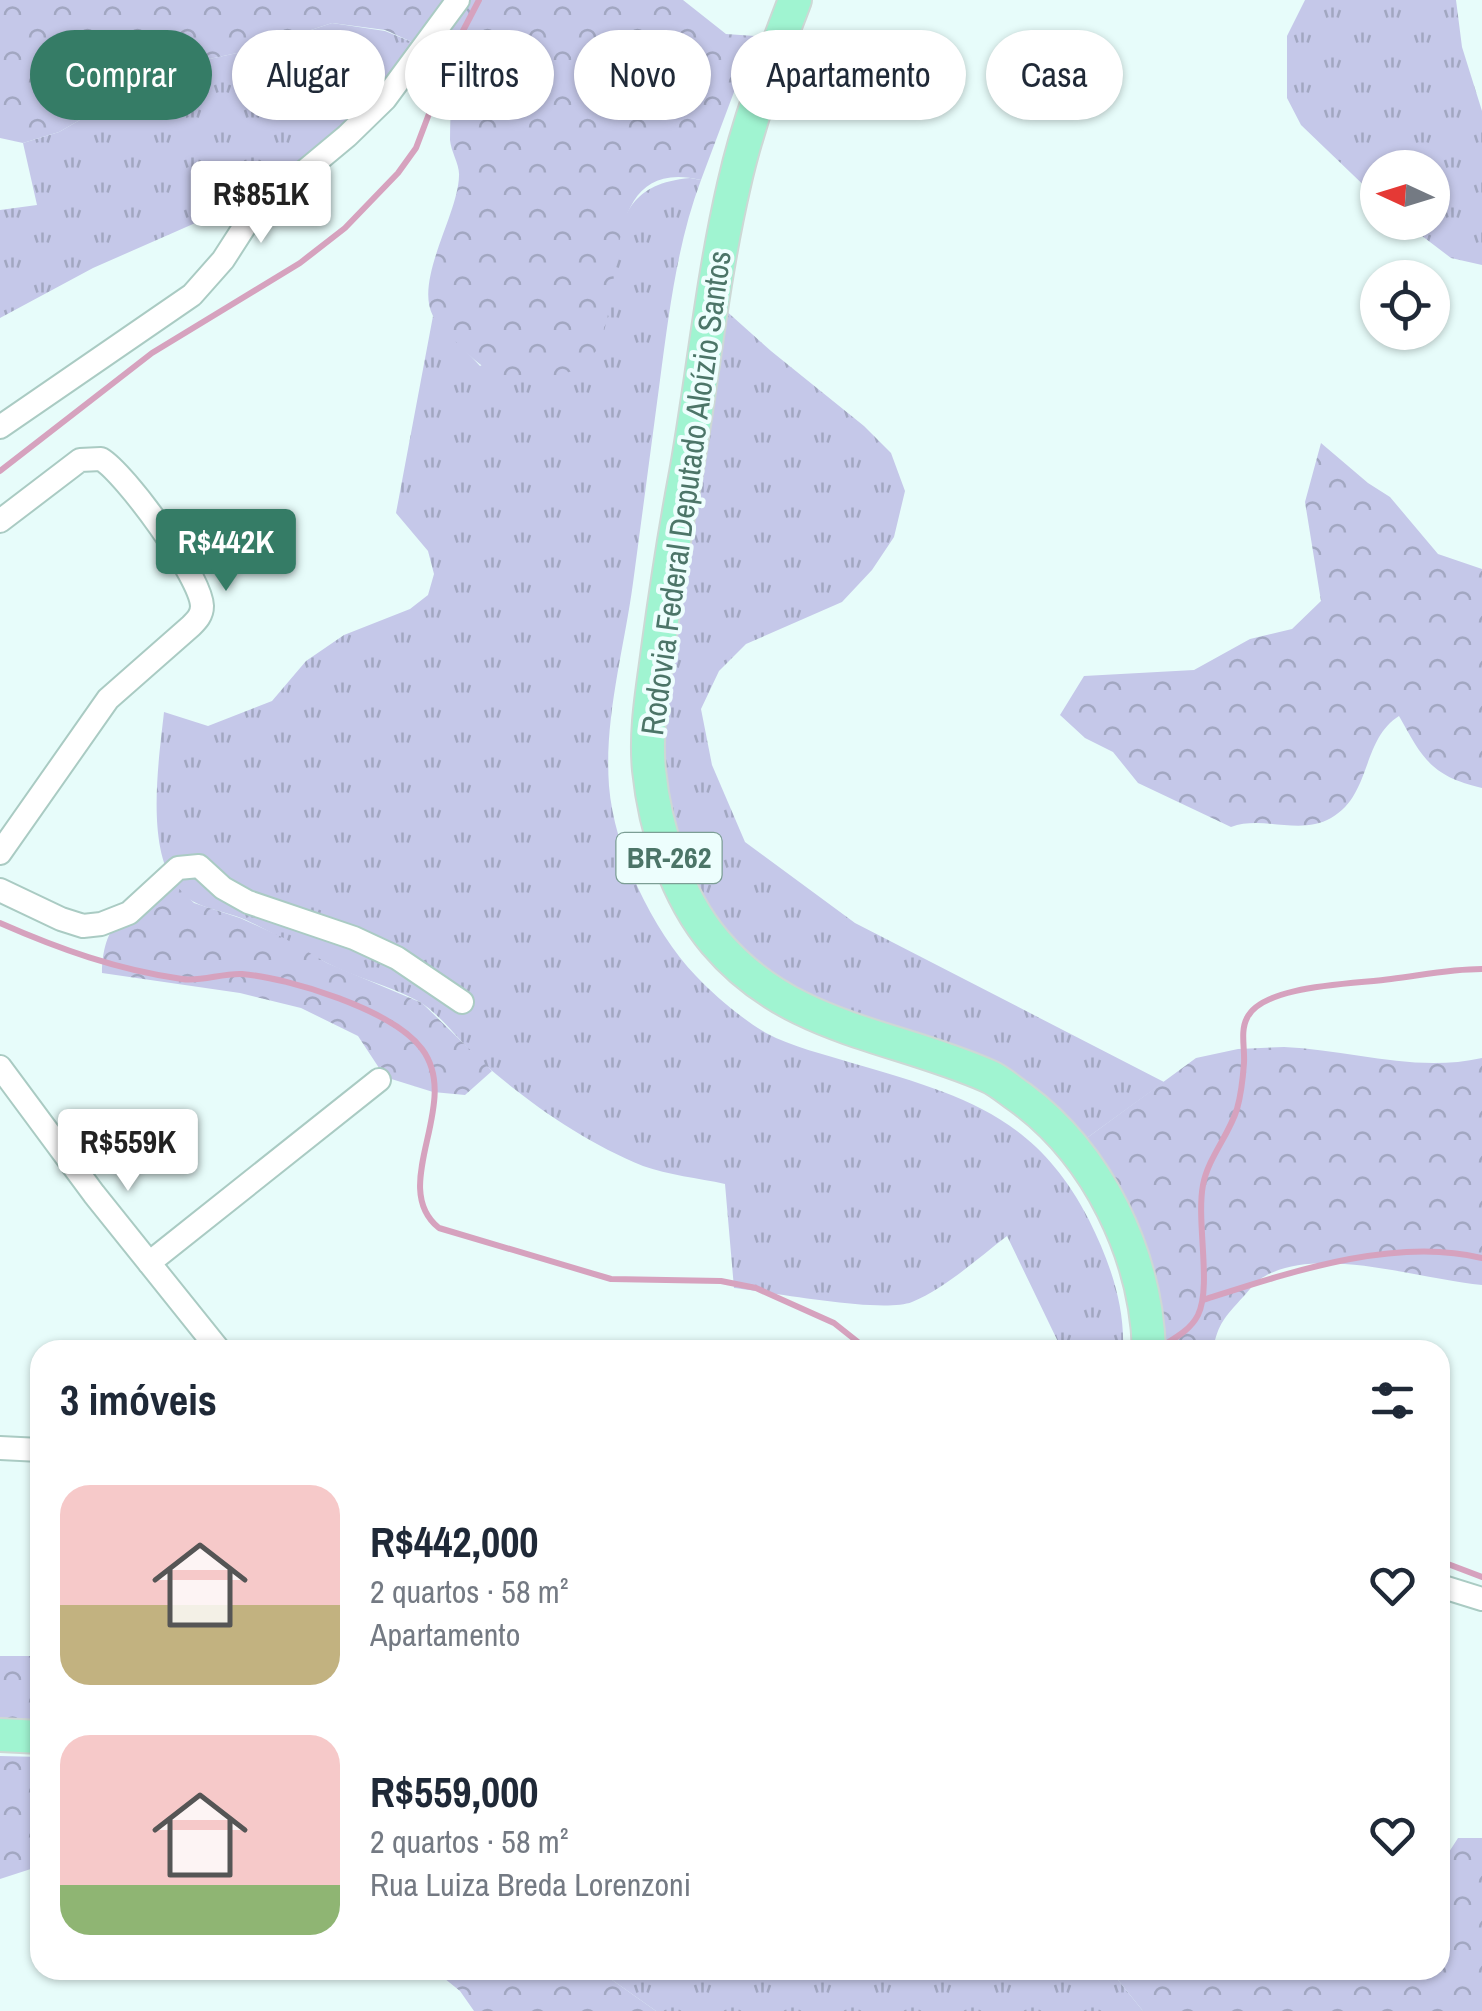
<!DOCTYPE html>
<html lang="pt">
<head>
<meta charset="utf-8">
<style>
	:root { --surface:#fff; --page:#f6f6f7; --text:#1f2937; --muted:#747a83; --accent:#357c66 }
	body { margin:0; font-family:"Archivo Narrow",sans-serif; background:var(--page); color:var(--text); height:100vh; display:flex; flex-direction:column; font-size:38px; white-space:nowrap }
	* { box-sizing:border-box; margin:0 }
	p { font-size:32px; color:var(--muted) }
	.icon { flex:none; width:55px; height:55px; fill:none; stroke:currentColor; stroke-width:2; stroke-linecap:round; stroke-linejoin:round }
	.map { position:relative; flex:1; overflow:hidden }
	.details { position:absolute; left:30px; top:1340px; width:1420px; height:640px; display:flex; flex-direction:column; background:var(--surface); border-radius:30px; box-shadow:0 2px 8px #0004 }
	.details>* { flex:none }
	.guide { position:absolute; left:30px; top:30px; width:1422px; height:90px; display:flex; gap:20px }
	.needle { width:65px; rotate:274deg }
	.controls { position:absolute; left:1360px; top:150px; display:grid; gap:20px }
	.controls a { display:grid; place-items:center; width:90px; height:90px; border-radius:50%; background:var(--surface); box-shadow:0 2px 8px #0004; font-size:50px }
	.price { position:absolute; translate:-50% -85px; padding:0 22px; border-radius:10px; background:#fff; color:#222; font-size:32px; line-height:65px; filter:drop-shadow(0 2px 5px #0008) }
	.price::after { content:''; position:absolute; left:50%; top:60px; width:30px; height:22px; margin-left:-15px; background:inherit; clip-path:polygon(0 0,100% 0,50% 100%) }
	.price.selected { background:var(--accent); color:#fff }
	ul { padding:0; list-style:none }
	li { display:flex; align-items:center; gap:30px; height:250px; padding:0 30px }
	li span { display:grid; place-items:center; flex:none; width:280px; height:200px; border-radius:30px; color:#555 }
	li>.icon { margin-inline-start:auto }
	span .icon { width:120px; height:120px; fill:#fffc; stroke-width:1 }
	li b { font-size:42px }
	h2 { display:flex; justify-content:space-between; align-items:center; height:120px; padding:0 30px; font-size:42px }
	.chip { padding:0 35px; border-radius:45px; background:var(--surface); box-shadow:0 2px 8px #0004; font-size:35px; line-height:90px }
	.chip.selected { background:var(--accent); color:#fff }
	.map>svg:first-child { display:block }
	.grass { fill:url(#grass-tufts) }
	.forest { fill:url(#forest-crowns) }
	.lines { fill:none; stroke-linecap:round; stroke-linejoin:round }
	.stream { stroke:#d6a2be; stroke-width:6 }
	.minor-casing { stroke:#aacbc3; stroke-width:26 }
	.highway-casing { stroke:#cdd8d5; stroke-width:36 }
	.minor { stroke:#fff; stroke-width:22 }
	.highway { stroke:#a0f4d1; stroke-width:32 }
	.labels { text-anchor:middle; stroke-width:8; stroke-linejoin:round; paint-order:stroke }
	.shield { fill:#edfefd; stroke:#7c9e95; stroke-width:2.5 }
	.shield-label { font-size:30px; font-weight:bold; fill:#4c7568 }
	.street-label { font-size:32px; fill:#4c7568; stroke:#edfefd }
</style>
</head>
<body>
<div class="map">
<svg width="1482" height="2011" viewBox="0 0 1482 2011">
	<defs>
		<pattern id="grass-tufts" width="24" height="20" patternUnits="userSpaceOnUse" patternTransform="scale(2.5)"><rect width="24" height="20" fill="#c5c8e9"/><path d="M3 7l-1-3M5 7V3M7 7l1-3M15 17l-1-3M17 17v-4M19 17l1-3" fill="none" stroke="#a2a7c1"/></pattern>
		<pattern id="forest-crowns" width="20" height="18" patternUnits="userSpaceOnUse" patternTransform="scale(2.5)"><rect width="20" height="18" fill="#c5c8e9"/><path d="M2 6a3 3 0 1 1 6 0M12 15a3 3 0 1 1 6 0" fill="none" stroke="#a2a7c1"/></pattern>
	</defs>
	<rect width="100%" height="100%" fill="#e7fcfa"/>
	<path class="grass" d="M1305 0H1456L1462 47 1482 111V265L1451 258 1405 223 1432 222V168H1378L1377 198 1301 125 1287 98V36Z
		M332 23 385 31 417 44 396 74 326 150 209 217 93 268 0 318V210L37 205 23 143 59 132 172 67 251 50Z
		M690 178 701 180C677 244 669 313 660 380 651 448 642 516 633 583 624 650 604 718 609 786 614 849 652 930 696 976 715 996 742 1019 766 1033 792 1047 824 1054 852 1063 958 1094 1035 1114 1089 1220 1109 1260 1125 1304 1123 1350H1062L1007 1236C978 1258 946 1288 912 1302 882 1314 771 1292 734 1288L725 1184C698 1178 668 1175 643 1166 586 1143 530 1104 484 1064 463 1046 440 1013 418 1001 389 985 356 978 327 963 299 949 274 933 246 920 221 909 190 909 174 884 146 842 159 759 164 712L208 726 272 701 306 661 344 635 410 609 428 595 434 574 428 551 396 513 433 316 480 366 610 294C621 233 615 185 690 178Z
		M705 292 771 351 864 426 891 453 905 491 894 537 872 570 842 602 746 644 719 671 701 709 712 765 745 842 855 923 1164 1082 1080 1143 1064 1126 762 987 651 821Z
		M598 1970H1110L1143 2011H656Z"/>
	<path class="forest" d="M0 0H683L726 34 755 36 701 180C583 152 637 332 582 366 563 378 537 378 516 378 494 377 478 364 464 350 455 340 439 328 433 316 414 280 458 215 459 176 460 165 451 152 450 140 450 117 452 94 451 72L430 50 385 30 332 23 251 50 172 67 59 132 23 143 0 138Z
		M1321 443 1368 483 1390 497 1438 554 1482 569V788C1431 776 1423 759 1399 716 1361 740 1372 795 1331 818 1300 836 1263 815 1231 827L1138 783 1113 752 1085 738 1060 715 1084 676 1194 670 1250 639 1292 629 1321 601 1305 502Z
		M173 883 194 903 240 918 284 938 327 963 422 1003 492 1071 465 1095 433 1092 385 1077 358 1036 301 1008 240 993 102 973C103 917 131 910 173 883Z
		M1284 1047C1351 1050 1415 1073 1482 1058V1285C1422 1280 1312 1242 1259 1280 1253 1284 1248 1292 1243 1297 1225 1317 1218 1323 1213 1350H1160L1080 1143 1196 1058 1238 1049Z
		M0 1656H40V1720L0 1718Z
		M0 1756 40 1757V1866L0 1879Z
		M1458 1838H1482V2011H1143L1110 1970H1440V1866Z
		M434 1970H598L656 2011H474L460 1991Z"/>
	<g class="lines">
		<path class="stream" d="M0 471 152 353 300 263 345 228 398 173 416 148 454 48 479 0
			M0 923C59 949 118 970 182 979 201 982 222 973 242 974 290 978 393 1010 422 1049 463 1104 387 1186 439 1228L611 1279 721 1281 756 1288 834 1323 868 1350
			M1203 1300C1288 1273 1394 1236 1482 1258
			M1164 1345C1177 1337 1191 1329 1198 1315 1212 1286 1196 1222 1203 1185 1208 1158 1229 1135 1237 1109 1241 1095 1243 1077 1244 1063 1245 1049 1240 1031 1247 1018 1263 984 1358 984 1391 979 1423 975 1450 969 1482 969
			M1440 1561 1482 1577"/>
		<defs>
			<path id="minor" d="M0 427 192 295 223 260 252 215 347 136 385 99 458 0
				M0 521 80 460 101 459C125 473 201 577 202 606 202 615 197 620 191 626L108 699 0 853
				M0 890 61 919 83 926 101 924 129 913 178 868 199 866 223 888 248 902 354 938 397 958 462 1002
				M0 1067 94 1194 219 1350
				M149 1263 379 1080
				M0 1448 40 1450
				M1440 1586 1482 1599"/>
			<path id="highway" d="M795 0C772 60 748 122 734 185 712 280 703 377 686 473 675 531 666 590 658 649 653 689 645 729 649 770 655 829 676 896 715 942 789 1030 890 1033 988 1076 1000 1081 1010 1091 1021 1098 1098 1155 1146 1254 1149 1350
				M0 1735 40 1737"/>
		</defs>
		<use href="#minor" class="minor-casing"/>
		<use href="#highway" class="highway-casing"/>
		<use href="#minor" class="minor"/>
		<use href="#highway" class="highway"/>
	</g>
	<g class="labels">
		<rect class="shield" x="616.5" y="833" width="105" height="50" rx="8"/>
		<g class="shield-label">
			<text x="669" y="868">BR-262</text>
		</g>
		<g class="street-label">
			<text transform="translate(686 493) rotate(-82)" y="11">Rodovia Federal Deputado Aloízio Santos</text>
		</g>
	</g>
</svg>
<div class="controls">
<a><svg class="needle" viewBox="-14 -14 28 28"><path d="M0-13l5 13h-10z" fill="#e53935"/><path d="M0 13l5-13h-10z" fill="#747a83"/></svg></a>
<a><svg class="icon" aria-label="locate" viewBox="0 0 24 24"><circle cx="12" cy="12" r="6"/><path d="M12 2v4M12 18v4M2 12h4M18 12h4"/></svg></a>
</div>
<b class="price" style="left:261px;top:246px">R$851K</b>
<b class="price selected" style="left:226px;top:594px">R$442K</b>
<b class="price" style="left:128px;top:1194px">R$559K</b>
<div class="guide">
<a class="chip selected">Comprar</a>
<a class="chip">Alugar</a>
<a class="chip">Filtros</a>
<a class="chip">Novo</a>
<a class="chip">Apartamento</a>
<a class="chip">Casa</a>
</div>
<section class="details">
<h2>3 imóveis<svg class="icon" aria-label="filters" viewBox="0 0 24 24"><path d="M4 7h16M4 17h16"/><circle cx="9" cy="7" r="2"/><circle cx="15" cy="17" r="2"/></svg></h2>
<ul>
<li><span style="background:linear-gradient(#f6c9c9 60%,#c2b280 0)"><svg class="icon" aria-label="home" viewBox="0 0 24 24"><path d="M3 11l9-7 9 7M6 9v11h12V9"/></svg></span><div><b>R$442,000</b><p>2 quartos · 58 m²</p><p>Apartamento</p></div><svg class="icon" aria-label="heart" viewBox="0 0 24 24"><path d="M12 20l-8-8c-3-5 5-10 8-4 3-6 11-1 8 4z"/></svg></li>
<li><span style="background:linear-gradient(#f6c9c9 75%,#8fb573 0)"><svg class="icon" aria-label="home" viewBox="0 0 24 24"><path d="M3 11l9-7 9 7M6 9v11h12V9"/></svg></span><div><b>R$559,000</b><p>2 quartos · 58 m²</p><p>Rua Luiza Breda Lorenzoni</p></div><svg class="icon" aria-label="heart" viewBox="0 0 24 24"><path d="M12 20l-8-8c-3-5 5-10 8-4 3-6 11-1 8 4z"/></svg></li>
</ul>
</section>
</div>
</body>
</html>
